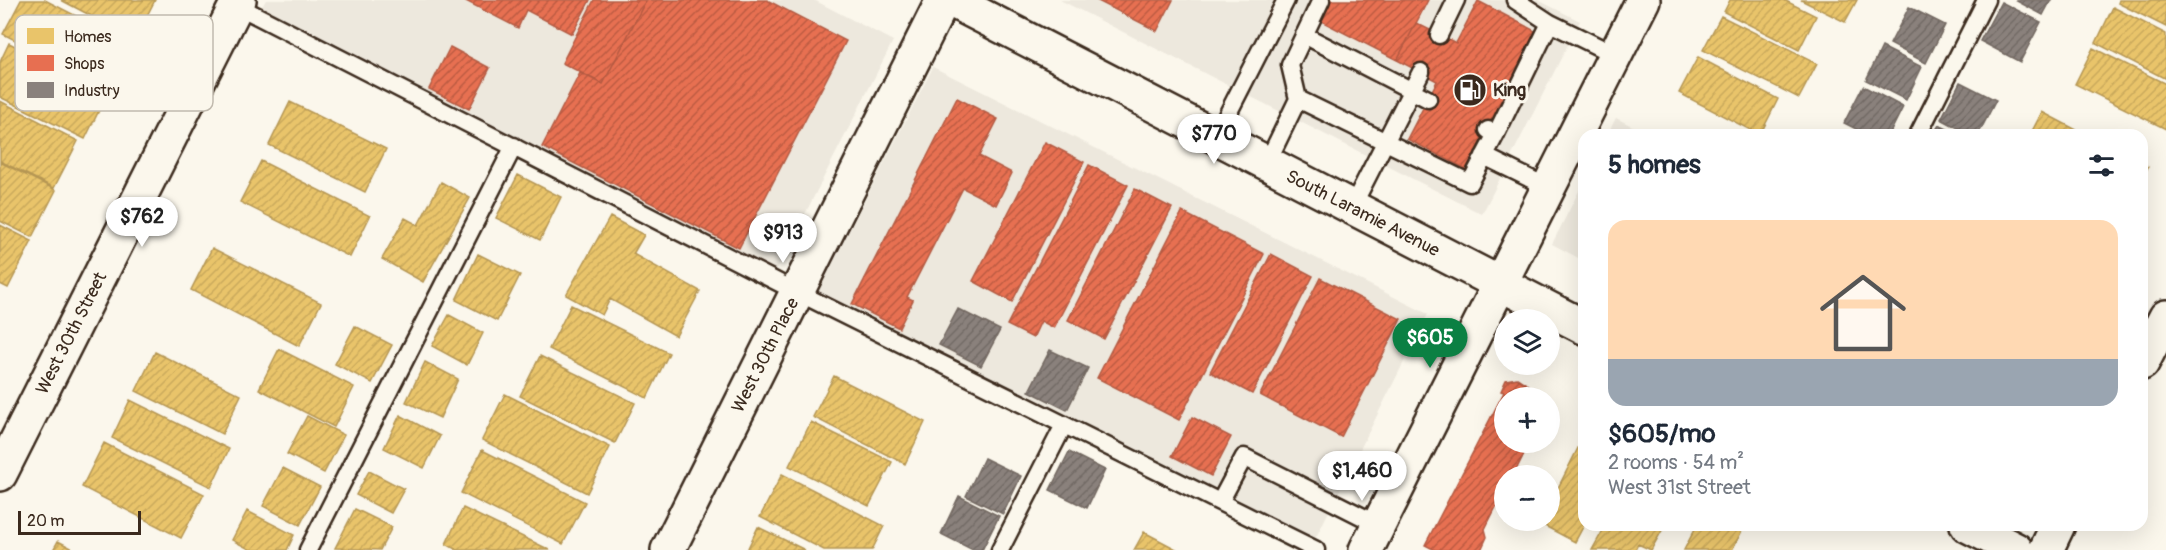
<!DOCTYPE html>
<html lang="en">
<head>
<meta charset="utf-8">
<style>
	:root { --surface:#fff; --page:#f6f6f7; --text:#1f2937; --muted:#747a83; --accent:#0b8043 }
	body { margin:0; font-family:Pangolin,sans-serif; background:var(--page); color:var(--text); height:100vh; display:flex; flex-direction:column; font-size:22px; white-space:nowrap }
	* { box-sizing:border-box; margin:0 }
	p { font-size:20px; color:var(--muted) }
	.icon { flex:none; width:33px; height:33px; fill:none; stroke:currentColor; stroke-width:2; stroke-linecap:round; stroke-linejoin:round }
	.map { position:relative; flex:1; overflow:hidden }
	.sheet { position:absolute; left:1578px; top:129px; width:570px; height:402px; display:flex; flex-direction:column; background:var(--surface); border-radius:18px; box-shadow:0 6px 24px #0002 }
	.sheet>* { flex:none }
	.fabs { position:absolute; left:1494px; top:309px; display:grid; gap:12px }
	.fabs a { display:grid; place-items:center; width:66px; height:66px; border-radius:50%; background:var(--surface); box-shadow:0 6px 24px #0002; font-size:30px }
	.scale { position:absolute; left:18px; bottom:15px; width:123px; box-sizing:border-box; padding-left:6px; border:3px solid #3b2a1e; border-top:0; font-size:16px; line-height:21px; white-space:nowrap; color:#3b2a1e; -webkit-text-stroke:4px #fbf7ec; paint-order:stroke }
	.price { position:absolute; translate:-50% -51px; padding:0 14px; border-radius:21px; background:#fff; color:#222; font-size:20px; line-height:39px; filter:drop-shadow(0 2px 3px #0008) }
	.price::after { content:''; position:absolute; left:50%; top:36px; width:18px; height:14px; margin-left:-9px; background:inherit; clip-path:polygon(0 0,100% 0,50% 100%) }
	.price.selected { background:var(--accent); color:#fff }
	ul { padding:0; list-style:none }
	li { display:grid; align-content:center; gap:12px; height:318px; padding:0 30px }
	li span { display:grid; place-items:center; height:186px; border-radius:18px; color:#555 }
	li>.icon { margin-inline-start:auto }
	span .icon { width:108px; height:108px; fill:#fffc; stroke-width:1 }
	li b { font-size:26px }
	h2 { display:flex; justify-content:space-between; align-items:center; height:72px; padding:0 30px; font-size:26px }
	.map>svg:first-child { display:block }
	.built { fill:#ede8dd }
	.homes { fill:url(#homes-hatch); stroke:#b59653; stroke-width:1.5 }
	.shops { fill:url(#shops-hatch); stroke:#b35a42; stroke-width:1.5 }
	.industry { fill:url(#industry-hatch); stroke:#726760; stroke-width:1.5 }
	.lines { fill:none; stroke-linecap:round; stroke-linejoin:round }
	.service-casing { stroke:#3b2a1e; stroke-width:21 }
	.minor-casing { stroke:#3b2a1e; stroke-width:38 }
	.secondary-casing { stroke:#3b2a1e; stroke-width:38 }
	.service { stroke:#fbf7ec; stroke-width:16 }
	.minor { stroke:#fbf7ec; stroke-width:33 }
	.secondary { stroke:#fbf7ec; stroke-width:33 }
	.labels { text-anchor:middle; stroke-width:6; stroke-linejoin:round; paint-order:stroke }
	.poi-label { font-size:18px; font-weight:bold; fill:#3b2a1e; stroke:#fbf7ec; text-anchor:start }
	.street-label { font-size:18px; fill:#3b2a1e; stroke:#fbf7ec }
	.key { fill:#fbf7ec; stroke:#c1baae; stroke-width:1.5 }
	.key-label { font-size:16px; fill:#3b2a1e }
</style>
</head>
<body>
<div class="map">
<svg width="2166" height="550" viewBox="0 0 2166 550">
	<defs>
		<pattern id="homes-hatch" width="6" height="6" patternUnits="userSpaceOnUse" patternTransform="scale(1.5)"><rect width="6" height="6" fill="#e9c46a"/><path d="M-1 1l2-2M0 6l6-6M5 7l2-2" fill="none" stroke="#c9a95b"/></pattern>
		<pattern id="shops-hatch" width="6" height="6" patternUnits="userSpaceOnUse" patternTransform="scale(1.5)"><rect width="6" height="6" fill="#e76f51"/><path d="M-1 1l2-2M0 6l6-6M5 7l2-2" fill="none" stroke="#bc5b43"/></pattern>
		<pattern id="industry-hatch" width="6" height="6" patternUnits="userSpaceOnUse" patternTransform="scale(1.5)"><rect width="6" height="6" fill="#8a817c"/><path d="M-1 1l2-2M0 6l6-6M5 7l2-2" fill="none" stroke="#726a65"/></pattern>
	</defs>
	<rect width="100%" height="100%" fill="#fbf7ec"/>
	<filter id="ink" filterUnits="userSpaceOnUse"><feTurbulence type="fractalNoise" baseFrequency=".0167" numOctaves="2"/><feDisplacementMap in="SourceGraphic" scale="12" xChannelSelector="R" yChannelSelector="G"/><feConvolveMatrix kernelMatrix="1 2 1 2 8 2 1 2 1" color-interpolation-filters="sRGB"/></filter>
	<g filter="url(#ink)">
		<path class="built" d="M266 0H814L893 41 772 279 257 15Z
			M1060 0H1538L1580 21 1482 214Z
			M933 67 1428 314 1311 547 814 300Z
			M1616 118 1650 135H1607Z
			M1584 181V261L1552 244Z"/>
		<path class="homes" d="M21 0H45L131 44 109 88 3 34Z
			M61 0H155L135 39Z
			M1730 0H1784L1816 16 1799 50 1724 12Z
			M1801 0H1857L1845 22Z
			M2119 0H2166V27L2118 3Z
			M2113 7 2166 34V79L2096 43Z
			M1721 16 1817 64 1799 98 1703 50Z
			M9 43 108 92 85 139 0 97V62Z
			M2093 48 2166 84V129L2075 84Z
			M1698 57 1778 99 1760 135 1679 93Z
			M0 101 78 141 54 188 0 161Z
			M290 102 386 149 365 192 269 145Z
			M2042 112 2086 135H2030Z
			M261 161 370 216 350 257 240 202Z
			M0 162 56 190 32 237 0 221Z
			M2142 164 2148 167 2142 178Z
			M518 175 561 197 540 240 496 218Z
			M441 182 470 198 423 282 382 259 405 218 418 225Z
			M610 217 644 235 633 254 700 291 676 336 610 299 602 315 566 295Z
			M0 225 32 241 8 288 0 284Z
			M212 248 321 303 299 346 191 290Z
			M478 254 520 275 497 321 456 300Z
			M571 305 669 353 647 398 549 349Z
			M449 315 483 333 467 365 432 346Z
			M355 326 392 345 372 383 335 364Z
			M279 349 354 387 334 427 259 389Z
			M155 352 241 395 222 434 136 391Z
			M540 356 635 403 615 443 520 396Z
			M425 362 458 379 440 418 406 402Z
			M834 376 925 422 905 464 813 417Z
			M505 394 610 447 587 493 482 440Z
			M130 400 229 449 211 487 112 438Z
			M400 415 440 436 424 468 384 448Z
			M307 416 344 435 324 473 287 454Z
			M811 422 892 462 869 506 789 466Z
			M1582 440 1584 525 1575 542 1539 523 1541 520H1550V504Z
			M104 443 204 494 181 538 82 487Z
			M482 450 585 502 563 544 461 493Z
			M283 468 320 487 300 525 263 506Z
			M369 471 404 489 391 513 356 495Z
			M782 474 884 526 872 550H824L760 517Z
			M463 508 550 550H457L446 544Z
			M355 509 392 527 380 550 335 548Z
			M247 511 294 535 287 550H251L232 540Z
			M1606 525H1665L1651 550 1638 544 1635 550H1592Z
			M1697 525H1745L1732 550H1684Z
			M758 527 805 550H747Z
			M1144 532 1178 550H1134Z
			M58 541 75 550H53Z"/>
		<path class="shops" d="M464 0H590L572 34 526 10 518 28Z
			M594 0H646L603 84 562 63Z
			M646 0H767L846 41 739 248 542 147 580 73 603 84Z
			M1096 0H1173L1157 31Z
			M1331 0H1428L1397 60 1321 21Z
			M1478 1 1537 32 1466 169 1407 139 1437 81 1397 60 1416 23 1456 43Z
			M450 47 490 68 469 109 429 89Z
			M957 98 998 119 979 156 1012 173 996 205 963 188 907 297 913 300 899 328 852 304Z
			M1045 142 1084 162 1012 302 973 281Z
			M1089 165 1128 185 1054 328 1041 321 1033 338 1007 325Z
			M1135 189 1172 208 1104 339 1068 320Z
			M1182 212 1264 254 1179 420 1097 378Z
			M1271 254 1313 276 1252 394 1210 372Z
			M1320 278 1401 319 1341 437 1260 395Z
			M1517 378 1548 398H1504V442H1530L1513 476H1504V491L1485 529 1487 537 1481 550H1435L1425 545 1504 392 1501 391 1506 380Z
			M1192 417 1231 437 1211 476 1172 456Z"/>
		<path class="industry" d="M2015 0H2051L2043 15Z
			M2001 2 2041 22 2020 62 1980 41Z
			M1909 7 1945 25 1926 63 1890 44Z
			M1882 47 1922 67 1906 100 1866 80Z
			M1960 82 1996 100 1978 135H1971L1941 119Z
			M1863 86 1903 107 1889 135H1868L1844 123Z
			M1939 125 1959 135H1933Z
			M958 309 1000 330 981 366 939 345Z
			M1050 350 1088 368 1067 410 1029 391Z
			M1069 452 1105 470 1087 508 1050 490Z
			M984 458 1021 476 1003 514 966 496Z
			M959 496 999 516 982 550H973L941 534Z"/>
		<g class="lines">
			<defs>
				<path id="service" d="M1515 0 1550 23 1615 55
					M232 3 797 292 1316 550
					M1304 35 1428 99
					M1439 35 1456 0
					M1298 99 1470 183 1496 134
					M1488 130 1496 134 1550 23
					M1918 135 1986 0
					M1216 137 1286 0
					M1484 156 1549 188
					M1267 163 1298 99 1290 65 1321 0
					M1352 207 1421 72
					M1220 502 1244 457 1379 525
					M308 550 514 146
					M1000 550 1064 425"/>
				<path id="minor" d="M2142 363 2166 317
					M0 474 239 0
					M668 550 943 0
					M2046 550 2058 525"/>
				<path id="secondary" d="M951 0 1584 327
					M1967 525 2016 550
					M1366 550 1643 0"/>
			</defs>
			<use href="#service" class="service-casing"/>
			<use href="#minor" class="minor-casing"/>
			<use href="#secondary" class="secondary-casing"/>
			<use href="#service" class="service"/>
			<use href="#minor" class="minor"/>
			<use href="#secondary" class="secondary"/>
		</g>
	</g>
	<defs>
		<symbol id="fuel-disc" viewBox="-11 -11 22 22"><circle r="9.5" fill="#3b2a1e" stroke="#fbf7ec"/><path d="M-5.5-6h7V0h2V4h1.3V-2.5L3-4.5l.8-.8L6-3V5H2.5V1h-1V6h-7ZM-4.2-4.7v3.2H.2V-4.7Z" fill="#fff"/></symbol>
	</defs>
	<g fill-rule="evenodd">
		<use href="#fuel-disc" x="1451" y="71" width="38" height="38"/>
	</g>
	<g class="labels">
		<g class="poi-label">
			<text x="1493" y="96">King</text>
		</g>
		<g class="street-label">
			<text transform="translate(1363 213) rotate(27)" y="6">South Laramie Avenue</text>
			<text transform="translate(71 333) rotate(-63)" y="6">West 30th Street</text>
			<text transform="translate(765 355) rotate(-63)" y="6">West 30th Place</text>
		</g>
	</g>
	<rect x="15" y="15" width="198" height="96" rx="9" class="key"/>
	<rect x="27" y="28" width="27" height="16" fill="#e9c46a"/>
	<rect x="27" y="55" width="27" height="16" fill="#e76f51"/>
	<rect x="27" y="82" width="27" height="16" fill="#8a817c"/>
	<g class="key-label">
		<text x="64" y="42">Homes</text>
		<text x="64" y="69">Shops</text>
		<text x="64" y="96">Industry</text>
	</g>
</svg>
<div class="fabs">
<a><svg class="icon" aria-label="layers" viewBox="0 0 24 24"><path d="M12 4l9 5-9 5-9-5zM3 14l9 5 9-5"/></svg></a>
<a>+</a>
<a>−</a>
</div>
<div class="scale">20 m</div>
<b class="price" style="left:1214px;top:165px">$770</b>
<b class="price" style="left:142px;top:248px">$762</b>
<b class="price" style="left:783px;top:264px">$913</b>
<b class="price selected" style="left:1430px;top:369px">$605</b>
<b class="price" style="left:1362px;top:502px">$1,460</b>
<section class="sheet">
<h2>5 homes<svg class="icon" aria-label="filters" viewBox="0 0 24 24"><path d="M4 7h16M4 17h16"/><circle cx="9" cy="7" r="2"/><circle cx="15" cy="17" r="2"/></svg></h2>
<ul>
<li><span style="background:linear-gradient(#ffd9b3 75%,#9aa5b1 0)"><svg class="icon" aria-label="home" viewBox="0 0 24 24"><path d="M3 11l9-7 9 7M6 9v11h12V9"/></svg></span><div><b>$605/mo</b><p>2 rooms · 54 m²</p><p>West 31st Street</p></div></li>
</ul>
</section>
</div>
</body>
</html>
